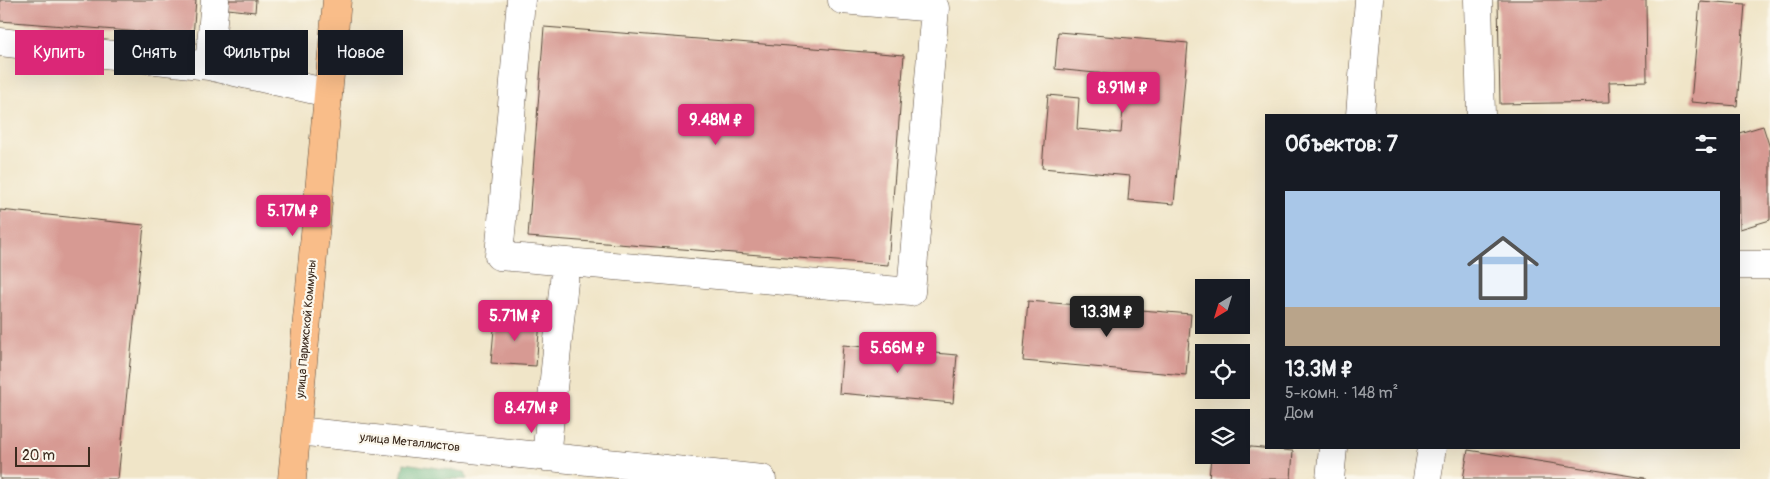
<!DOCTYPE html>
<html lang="ru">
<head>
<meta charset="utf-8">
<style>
	:root { --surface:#171b24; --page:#20242c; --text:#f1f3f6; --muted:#9ea1a6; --accent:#db2777 }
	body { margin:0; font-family:Pangolin,sans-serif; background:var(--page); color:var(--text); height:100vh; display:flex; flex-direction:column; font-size:19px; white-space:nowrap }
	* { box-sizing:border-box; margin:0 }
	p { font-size:16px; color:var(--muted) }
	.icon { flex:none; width:28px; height:28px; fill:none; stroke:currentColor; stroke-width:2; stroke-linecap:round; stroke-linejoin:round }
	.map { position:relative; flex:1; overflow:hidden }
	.side { position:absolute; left:1265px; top:114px; width:475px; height:335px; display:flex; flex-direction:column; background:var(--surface); border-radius:0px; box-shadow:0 5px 20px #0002 }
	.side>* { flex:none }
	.banner { position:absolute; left:15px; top:30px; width:475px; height:45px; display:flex; gap:10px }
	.needle { width:32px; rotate:218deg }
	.buttons { position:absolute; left:1195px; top:279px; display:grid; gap:10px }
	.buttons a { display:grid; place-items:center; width:55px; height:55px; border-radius:0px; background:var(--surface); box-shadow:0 5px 20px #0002; font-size:25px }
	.scale { position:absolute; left:15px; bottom:12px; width:75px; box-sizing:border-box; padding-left:5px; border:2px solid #3b2a1e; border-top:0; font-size:14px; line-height:18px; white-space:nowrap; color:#3b2a1e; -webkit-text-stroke:4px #fbf7ec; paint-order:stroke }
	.price { position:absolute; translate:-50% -42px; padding:0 11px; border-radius:5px; background:var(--accent); color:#fff; font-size:16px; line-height:32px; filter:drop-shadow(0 1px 2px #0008) }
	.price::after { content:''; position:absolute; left:50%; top:30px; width:15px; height:11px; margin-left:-8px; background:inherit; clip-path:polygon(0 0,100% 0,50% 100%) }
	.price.active { background:#222; color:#fff }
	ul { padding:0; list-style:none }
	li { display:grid; align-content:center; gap:10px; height:265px; padding:0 20px }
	li span { display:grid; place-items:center; height:155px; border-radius:0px; color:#555 }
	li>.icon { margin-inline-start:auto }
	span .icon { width:90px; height:90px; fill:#fffc; stroke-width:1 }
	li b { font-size:21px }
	h2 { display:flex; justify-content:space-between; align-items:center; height:60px; padding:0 20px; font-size:21px }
	.tag { padding:0 18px; border-radius:0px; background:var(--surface); box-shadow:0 5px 20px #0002; font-size:18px; line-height:45px }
	.tag.active { background:var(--accent); color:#fff }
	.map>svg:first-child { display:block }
	.forest { fill:#64b27d; stroke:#506e4e }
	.building { fill:#d79a93 }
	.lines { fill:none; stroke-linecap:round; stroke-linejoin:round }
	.minor-casing { stroke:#564638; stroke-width:29 }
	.major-casing { stroke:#564638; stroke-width:29 }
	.minor { stroke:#fff; stroke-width:28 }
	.major { stroke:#f9bd89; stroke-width:28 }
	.labels { text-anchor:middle; stroke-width:4.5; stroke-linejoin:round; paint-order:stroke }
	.street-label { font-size:12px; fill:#3b2a1e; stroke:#fbf7ec }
</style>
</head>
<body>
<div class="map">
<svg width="1770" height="479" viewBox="0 0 1770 479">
	<rect width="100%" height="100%" fill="#fbf7ec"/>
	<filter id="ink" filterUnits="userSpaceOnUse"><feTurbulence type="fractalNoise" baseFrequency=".02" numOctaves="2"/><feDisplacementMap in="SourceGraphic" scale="10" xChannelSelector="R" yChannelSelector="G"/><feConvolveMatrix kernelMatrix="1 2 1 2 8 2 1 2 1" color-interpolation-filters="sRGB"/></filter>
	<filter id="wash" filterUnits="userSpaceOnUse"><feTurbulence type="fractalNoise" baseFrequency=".0096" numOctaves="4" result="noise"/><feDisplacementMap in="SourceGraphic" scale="20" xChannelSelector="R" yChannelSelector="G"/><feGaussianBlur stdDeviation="1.12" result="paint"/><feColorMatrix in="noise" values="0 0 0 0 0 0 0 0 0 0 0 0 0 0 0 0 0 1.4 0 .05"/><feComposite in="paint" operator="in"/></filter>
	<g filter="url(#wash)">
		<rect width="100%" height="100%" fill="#f0e5c8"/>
		<path class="forest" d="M404 463 465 472 467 479H401Z"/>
		<g id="blocks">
			<path class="building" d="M0 0H196L193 36 0 21Z
				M229 0H256L255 12 228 9Z
				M1498 0H1646L1647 81 1609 82 1610 102 1500 104Z
				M1700 1 1745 4 1737 106 1691 102Z
				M544 27 904 55 888 265 528 237Z
				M1058 32 1188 43 1174 204 1128 200 1130 176 1042 168 1048 95 1079 98 1077 129 1121 133 1126 76 1055 69Z
				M1763 126 1770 148V220L1740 229 1739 133Z
				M0 210 144 225 118 479H0Z
				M1028 301 1191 314 1186 375 1023 361Z
				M495 318 540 322 536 366 491 363Z
				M843 345 957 355 953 403 839 393Z
				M1241 446 1293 451 1291 479H1209L1211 455H1241Z
				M1468 450 1645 478V479H1463Z"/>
		</g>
	</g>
	<g filter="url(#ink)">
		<use href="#blocks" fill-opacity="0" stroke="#564638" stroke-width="1"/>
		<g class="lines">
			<defs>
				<path id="minor" d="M521 0 499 256 911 292 935 8 842 0
					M1478 0 1481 115
					M0 42 209 66 328 93
					M209 66 215 0
					M1360 115 1369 0
					M1739 265H1770
					M297 431 762 479
					M546 457 566 262
					M1330 479 1333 448
					M1427 479 1432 448"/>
				<path id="major" d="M292 479 337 0"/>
			</defs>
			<use href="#minor" class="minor-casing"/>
			<use href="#major" class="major-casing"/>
			<use href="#minor" class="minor"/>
			<use href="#major" class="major"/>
		</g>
	</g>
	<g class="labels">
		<g class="street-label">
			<text transform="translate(306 329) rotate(-85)" y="4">улица Парижской Коммуны</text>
			<text transform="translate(410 442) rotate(6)" y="4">улица Металлистов</text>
		</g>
	</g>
</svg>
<div class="buttons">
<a><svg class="needle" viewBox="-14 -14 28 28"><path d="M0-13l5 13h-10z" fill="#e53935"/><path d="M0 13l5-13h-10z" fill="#9ea1a6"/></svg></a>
<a><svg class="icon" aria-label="locate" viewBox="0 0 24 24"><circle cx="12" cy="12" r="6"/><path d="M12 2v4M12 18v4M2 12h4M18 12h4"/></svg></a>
<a><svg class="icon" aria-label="layers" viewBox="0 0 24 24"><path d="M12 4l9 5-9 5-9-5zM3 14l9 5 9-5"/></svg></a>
</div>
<div class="scale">20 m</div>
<b class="price" style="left:1123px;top:114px">8.91M ₽</b>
<b class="price" style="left:716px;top:146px">9.48M ₽</b>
<b class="price" style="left:293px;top:237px">5.17M ₽</b>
<b class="price active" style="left:1107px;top:338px">13.3M ₽</b>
<b class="price" style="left:515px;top:342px">5.71M ₽</b>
<b class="price" style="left:898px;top:374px">5.66M ₽</b>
<b class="price" style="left:532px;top:434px">8.47M ₽</b>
<div class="banner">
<a class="tag active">Купить</a>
<a class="tag">Снять</a>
<a class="tag">Фильтры</a>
<a class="tag">Новое</a>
</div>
<section class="side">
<h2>Объектов: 7<svg class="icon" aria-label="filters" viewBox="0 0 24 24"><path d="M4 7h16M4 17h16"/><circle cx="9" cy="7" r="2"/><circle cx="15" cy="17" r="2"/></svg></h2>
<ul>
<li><span style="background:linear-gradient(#a9c7e8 75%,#b9a48a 0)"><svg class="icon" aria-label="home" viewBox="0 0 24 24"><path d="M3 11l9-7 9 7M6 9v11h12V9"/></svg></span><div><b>13.3M ₽</b><p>5-комн. · 148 m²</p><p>Дом</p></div></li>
</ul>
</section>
</div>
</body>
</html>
